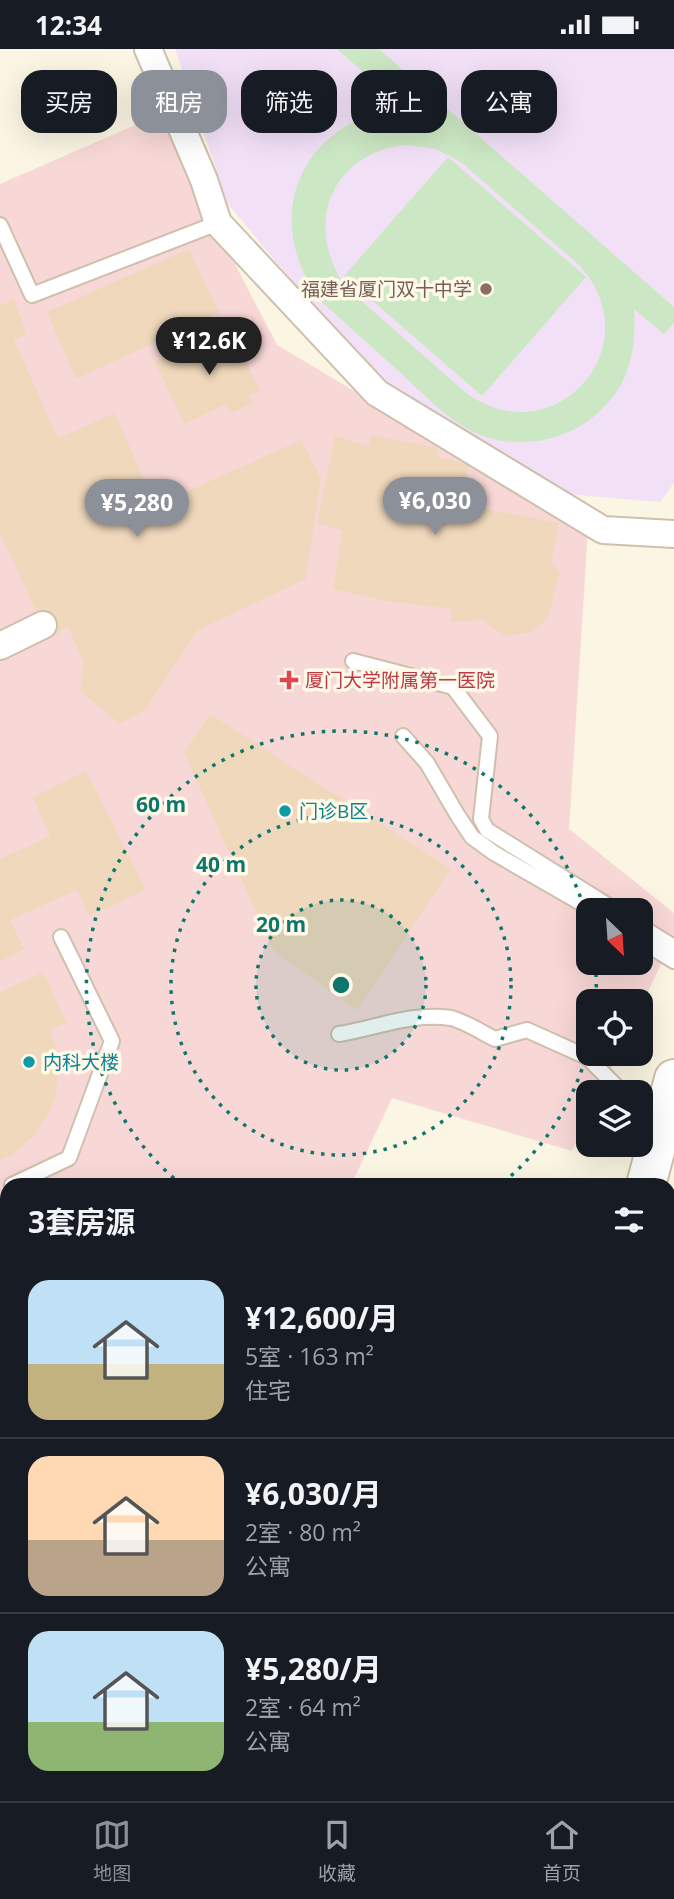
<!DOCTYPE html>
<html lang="zh">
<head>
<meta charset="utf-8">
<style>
	:root { --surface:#171b24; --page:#20242c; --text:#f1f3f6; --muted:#9ea1a6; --line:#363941; --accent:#8c9099 }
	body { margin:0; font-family:"Open Sans","Noto Sans SC",sans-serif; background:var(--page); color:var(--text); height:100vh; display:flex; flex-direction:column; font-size:26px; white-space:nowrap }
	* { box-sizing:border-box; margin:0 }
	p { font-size:23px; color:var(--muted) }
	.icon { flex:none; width:38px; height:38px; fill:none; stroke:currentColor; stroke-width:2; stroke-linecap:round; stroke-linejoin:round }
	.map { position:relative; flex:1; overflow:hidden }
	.panel { position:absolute; left:0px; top:1129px; width:676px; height:625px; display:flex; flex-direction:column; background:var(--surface); border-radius:21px 21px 0 0; box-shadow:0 7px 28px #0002 }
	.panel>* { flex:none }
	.guide { position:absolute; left:21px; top:21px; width:634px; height:63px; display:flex; gap:14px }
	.needle { width:46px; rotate:155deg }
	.fabs { position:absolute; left:576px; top:849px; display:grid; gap:14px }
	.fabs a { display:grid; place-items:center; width:77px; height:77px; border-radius:14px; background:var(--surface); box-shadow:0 7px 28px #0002; font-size:35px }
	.price { position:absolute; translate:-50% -60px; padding:0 16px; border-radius:24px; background:var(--accent); color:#fff; font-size:23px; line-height:46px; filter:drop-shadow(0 2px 4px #0008) }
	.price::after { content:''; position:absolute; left:50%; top:42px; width:21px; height:16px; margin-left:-10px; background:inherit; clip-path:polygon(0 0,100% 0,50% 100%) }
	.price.selected { background:#222; color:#fff }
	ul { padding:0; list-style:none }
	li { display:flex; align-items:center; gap:21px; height:175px; padding:0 28px }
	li+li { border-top:2px solid var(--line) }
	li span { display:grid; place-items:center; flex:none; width:196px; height:140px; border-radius:21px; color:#555 }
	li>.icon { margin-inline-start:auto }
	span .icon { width:84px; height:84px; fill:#fffc; stroke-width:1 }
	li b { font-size:30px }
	h2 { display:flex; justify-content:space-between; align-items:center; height:84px; padding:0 28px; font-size:30px }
	.pill { padding:0 24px; border-radius:21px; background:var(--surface); box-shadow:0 7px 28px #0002; font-size:24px; line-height:63px }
	.pill.selected { background:var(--accent); color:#fff }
	.status { display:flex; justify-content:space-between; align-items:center; height:49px; padding:0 35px; background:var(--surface); direction:ltr }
	.status svg { height:19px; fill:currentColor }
	.tabs { display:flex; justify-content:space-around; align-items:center; height:98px; border-top:2px solid var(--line); background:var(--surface); font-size:19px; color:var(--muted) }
	.tabs a { display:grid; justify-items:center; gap:4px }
	.tabs .selected { color:var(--accent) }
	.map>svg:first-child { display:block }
	.residential { fill:#f2e8d2 }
	.education { fill:#f2e0f7 }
	.medical { fill:#f8d8d7; fill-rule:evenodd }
	.green { fill:#cce7c3; fill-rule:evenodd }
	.building { fill:#efd8bc }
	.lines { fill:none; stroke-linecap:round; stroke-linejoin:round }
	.lane-casing { stroke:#cec0ad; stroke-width:18 }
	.street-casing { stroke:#cec0ad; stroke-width:30 }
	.secondary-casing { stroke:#cebfa9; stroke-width:42 }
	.lane { stroke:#fff; stroke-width:14 }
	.street { stroke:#fff; stroke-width:26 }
	.secondary { stroke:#fff; stroke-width:38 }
	.ring { fill:none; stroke:#0f766e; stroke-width:3.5; stroke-dasharray:3.5 7 }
	.education-dot { fill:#8d6e63; stroke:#fef9e9; stroke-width:2.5 }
	.health-dot { fill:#e0444e; stroke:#fef9e9; stroke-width:2.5 }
	.culture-dot { fill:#0f9aa8; stroke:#fef9e9; stroke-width:2.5 }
	.labels { text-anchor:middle; stroke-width:7; stroke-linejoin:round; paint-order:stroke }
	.education-label { font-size:19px; fill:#785e54; stroke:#fef9e9; text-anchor:end }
	.health-label { font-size:19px; fill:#be3a42; stroke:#fef9e9; text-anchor:start }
	.culture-label { font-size:19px; fill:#0d838f; stroke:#fef9e9; text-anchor:start }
	.centre { fill:#0f766e; stroke:#fef9e9; stroke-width:3.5 }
	.ring-label { font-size:21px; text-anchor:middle; font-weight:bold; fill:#0f766e; stroke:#fef9e9; stroke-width:7; stroke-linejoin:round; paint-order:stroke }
</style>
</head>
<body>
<div class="status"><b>12:34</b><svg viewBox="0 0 49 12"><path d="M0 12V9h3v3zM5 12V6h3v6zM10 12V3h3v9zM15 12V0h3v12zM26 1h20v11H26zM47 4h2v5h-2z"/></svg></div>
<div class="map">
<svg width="674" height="1752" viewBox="0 0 674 1752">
	<rect width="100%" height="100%" fill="#fbf5e3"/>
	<path class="residential" d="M674 1541V1752H612L614 1747 668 1746V1560Z"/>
	<path class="education" d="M175 0H674V434L660 453 554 444 369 324 228 155Z"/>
	<path class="medical" d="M158 66 277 296 588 481 569 780 674 864V887L641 958 640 952H588V1004L618 1005 600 1043H588V1068L572 1102 392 1049 351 1136H7V1388L0 1390V135ZM588 861H640V914H588Z"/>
	<path class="green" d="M337 0H379L674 258V274L664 285 634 260C637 303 628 341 592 369 557 396 505 402 466 379 442 365 421 343 401 324 374 300 348 277 322 253 274 193 282 111 353 73 369 64 387 61 404 59ZM408 96 436 100 461 113 579 216C654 297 553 409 465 343L348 240C313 196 317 132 372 105 383 99 396 97 408 96Z
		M448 108 586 228 482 347 344 227Z"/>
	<path class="building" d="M189 200 219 264 76 330 47 263Z
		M14 250 27 286 14 291 58 389 115 364 155 457 301 391 321 430 306 530 198 581 145 661 120 675 80 642 83 613 68 578 49 590 0 484V257Z
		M230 278 260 342 249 347 253 354 230 364 226 355 184 375 155 313Z
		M371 386 437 399V407L468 416 466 431 487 435 481 459 559 474 551 515 560 523 548 569 532 583 505 587 482 571 451 573V560L386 552 333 540 342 482 317 474 335 387 369 397Z
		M210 665 451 820 357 961 273 901 184 703Z
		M86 722 146 841 89 867 77 841 10 871 24 900 0 912V810L50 787 33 748Z
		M43 923 67 974 50 981 57 1002 58 1024 55 1049 47 1067 36 1085 12 1106 0 1111V943Z
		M4 1250 7 1258V1352L0 1356V1252Z
		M674 1585V1633L668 1631V1600Z"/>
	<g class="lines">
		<defs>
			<path id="lane" d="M0 176 32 246 218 174
				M353 612 453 638 490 687 481 770 487 781 615 861
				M403 687 427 714 458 767 472 788 494 804 593 861
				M640 877 674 898
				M640 891 674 912
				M339 985C377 979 412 963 451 969 464 972 483 984 495 990L527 981 587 1008 622 1043
				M12 1136 69 1109 112 992 61 888
				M0 1197 7 1195"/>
			<path id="street" d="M148 0 204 131 218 174 377 344 603 481 674 485
				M0 597 43 576
				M668 1431 674 1433
				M0 1461H7"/>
			<path id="secondary" d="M646 1136 674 1030
				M668 1220 674 1200
				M472 1752 473 1746
				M524 1752 526 1746"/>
		</defs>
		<use href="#lane" class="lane-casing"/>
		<use href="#street" class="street-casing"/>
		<use href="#secondary" class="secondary-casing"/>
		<use href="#lane" class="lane"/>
		<use href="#street" class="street"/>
		<use href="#secondary" class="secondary"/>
	</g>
	<circle cx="341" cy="936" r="85" fill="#0f766e" fill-opacity=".12"/>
	<g class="ring">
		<circle cx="341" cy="936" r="85"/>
		<circle cx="341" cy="936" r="170"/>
		<path d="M588 1000A255 255 0 0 1 500 1136M182 1136A255 255 0 1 1 588 872M595 914A255 255 0 0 1 596 952"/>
	</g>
	<circle class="education-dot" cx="486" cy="240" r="7"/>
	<path class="health-dot" d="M285.5 620.5h7v7h7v7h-7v7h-7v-7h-7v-7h7z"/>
	<g class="culture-dot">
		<circle cx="285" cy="762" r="7"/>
		<circle cx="29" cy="1013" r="7"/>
	</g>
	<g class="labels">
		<g class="education-label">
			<text x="472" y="247">福建省厦门双十中学</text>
		</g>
		<g class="health-label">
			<text x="305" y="638">厦门大学附属第一医院</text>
		</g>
		<g class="culture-label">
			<text x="299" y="769">门诊B区</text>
			<text x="43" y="1020">内科大楼</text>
		</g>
	</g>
	<circle cx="341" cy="936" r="10" class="centre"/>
	<g class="ring-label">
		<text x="161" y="763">60 m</text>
		<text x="221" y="823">40 m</text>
		<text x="281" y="883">20 m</text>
	</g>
</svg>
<div class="fabs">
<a><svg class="needle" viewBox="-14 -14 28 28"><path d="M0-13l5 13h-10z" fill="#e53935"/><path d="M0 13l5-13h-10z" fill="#9ea1a6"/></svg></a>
<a><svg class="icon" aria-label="locate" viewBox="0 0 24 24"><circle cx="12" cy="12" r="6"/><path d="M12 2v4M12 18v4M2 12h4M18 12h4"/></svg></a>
<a><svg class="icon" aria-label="layers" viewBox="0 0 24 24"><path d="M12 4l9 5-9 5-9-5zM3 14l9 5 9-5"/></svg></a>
</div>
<b class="price selected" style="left:209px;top:328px">¥12.6K</b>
<b class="price" style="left:435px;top:488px">¥6,030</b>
<b class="price" style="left:137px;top:490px">¥5,280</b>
<div class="guide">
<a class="pill">买房</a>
<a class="pill selected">租房</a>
<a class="pill">筛选</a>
<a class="pill">新上</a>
<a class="pill">公寓</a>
</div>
<section class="panel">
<h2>3套房源<svg class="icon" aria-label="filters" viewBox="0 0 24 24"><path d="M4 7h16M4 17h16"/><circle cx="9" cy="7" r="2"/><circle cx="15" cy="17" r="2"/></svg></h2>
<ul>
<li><span style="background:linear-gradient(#bfe0f5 60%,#c2b280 0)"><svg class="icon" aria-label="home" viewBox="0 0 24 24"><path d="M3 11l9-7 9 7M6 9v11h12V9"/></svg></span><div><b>¥12,600/月</b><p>5室 · 163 m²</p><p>住宅</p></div></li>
<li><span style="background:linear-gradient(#ffd9b3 60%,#b9a48a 0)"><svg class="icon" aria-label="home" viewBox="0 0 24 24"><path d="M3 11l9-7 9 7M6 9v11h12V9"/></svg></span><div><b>¥6,030/月</b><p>2室 · 80 m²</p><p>公寓</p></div></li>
<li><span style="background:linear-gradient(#bfe0f5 65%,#8fb573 0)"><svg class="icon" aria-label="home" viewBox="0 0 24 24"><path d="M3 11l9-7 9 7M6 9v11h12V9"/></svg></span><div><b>¥5,280/月</b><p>2室 · 64 m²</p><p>公寓</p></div></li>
</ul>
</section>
</div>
<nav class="tabs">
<a class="selected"><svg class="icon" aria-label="map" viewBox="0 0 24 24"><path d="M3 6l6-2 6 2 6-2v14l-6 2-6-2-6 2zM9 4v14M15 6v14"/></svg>地图</a>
<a><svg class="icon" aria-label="saved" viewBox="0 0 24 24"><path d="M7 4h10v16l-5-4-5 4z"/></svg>收藏</a>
<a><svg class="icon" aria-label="home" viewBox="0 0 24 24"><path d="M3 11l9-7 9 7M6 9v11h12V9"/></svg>首页</a>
</nav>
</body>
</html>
